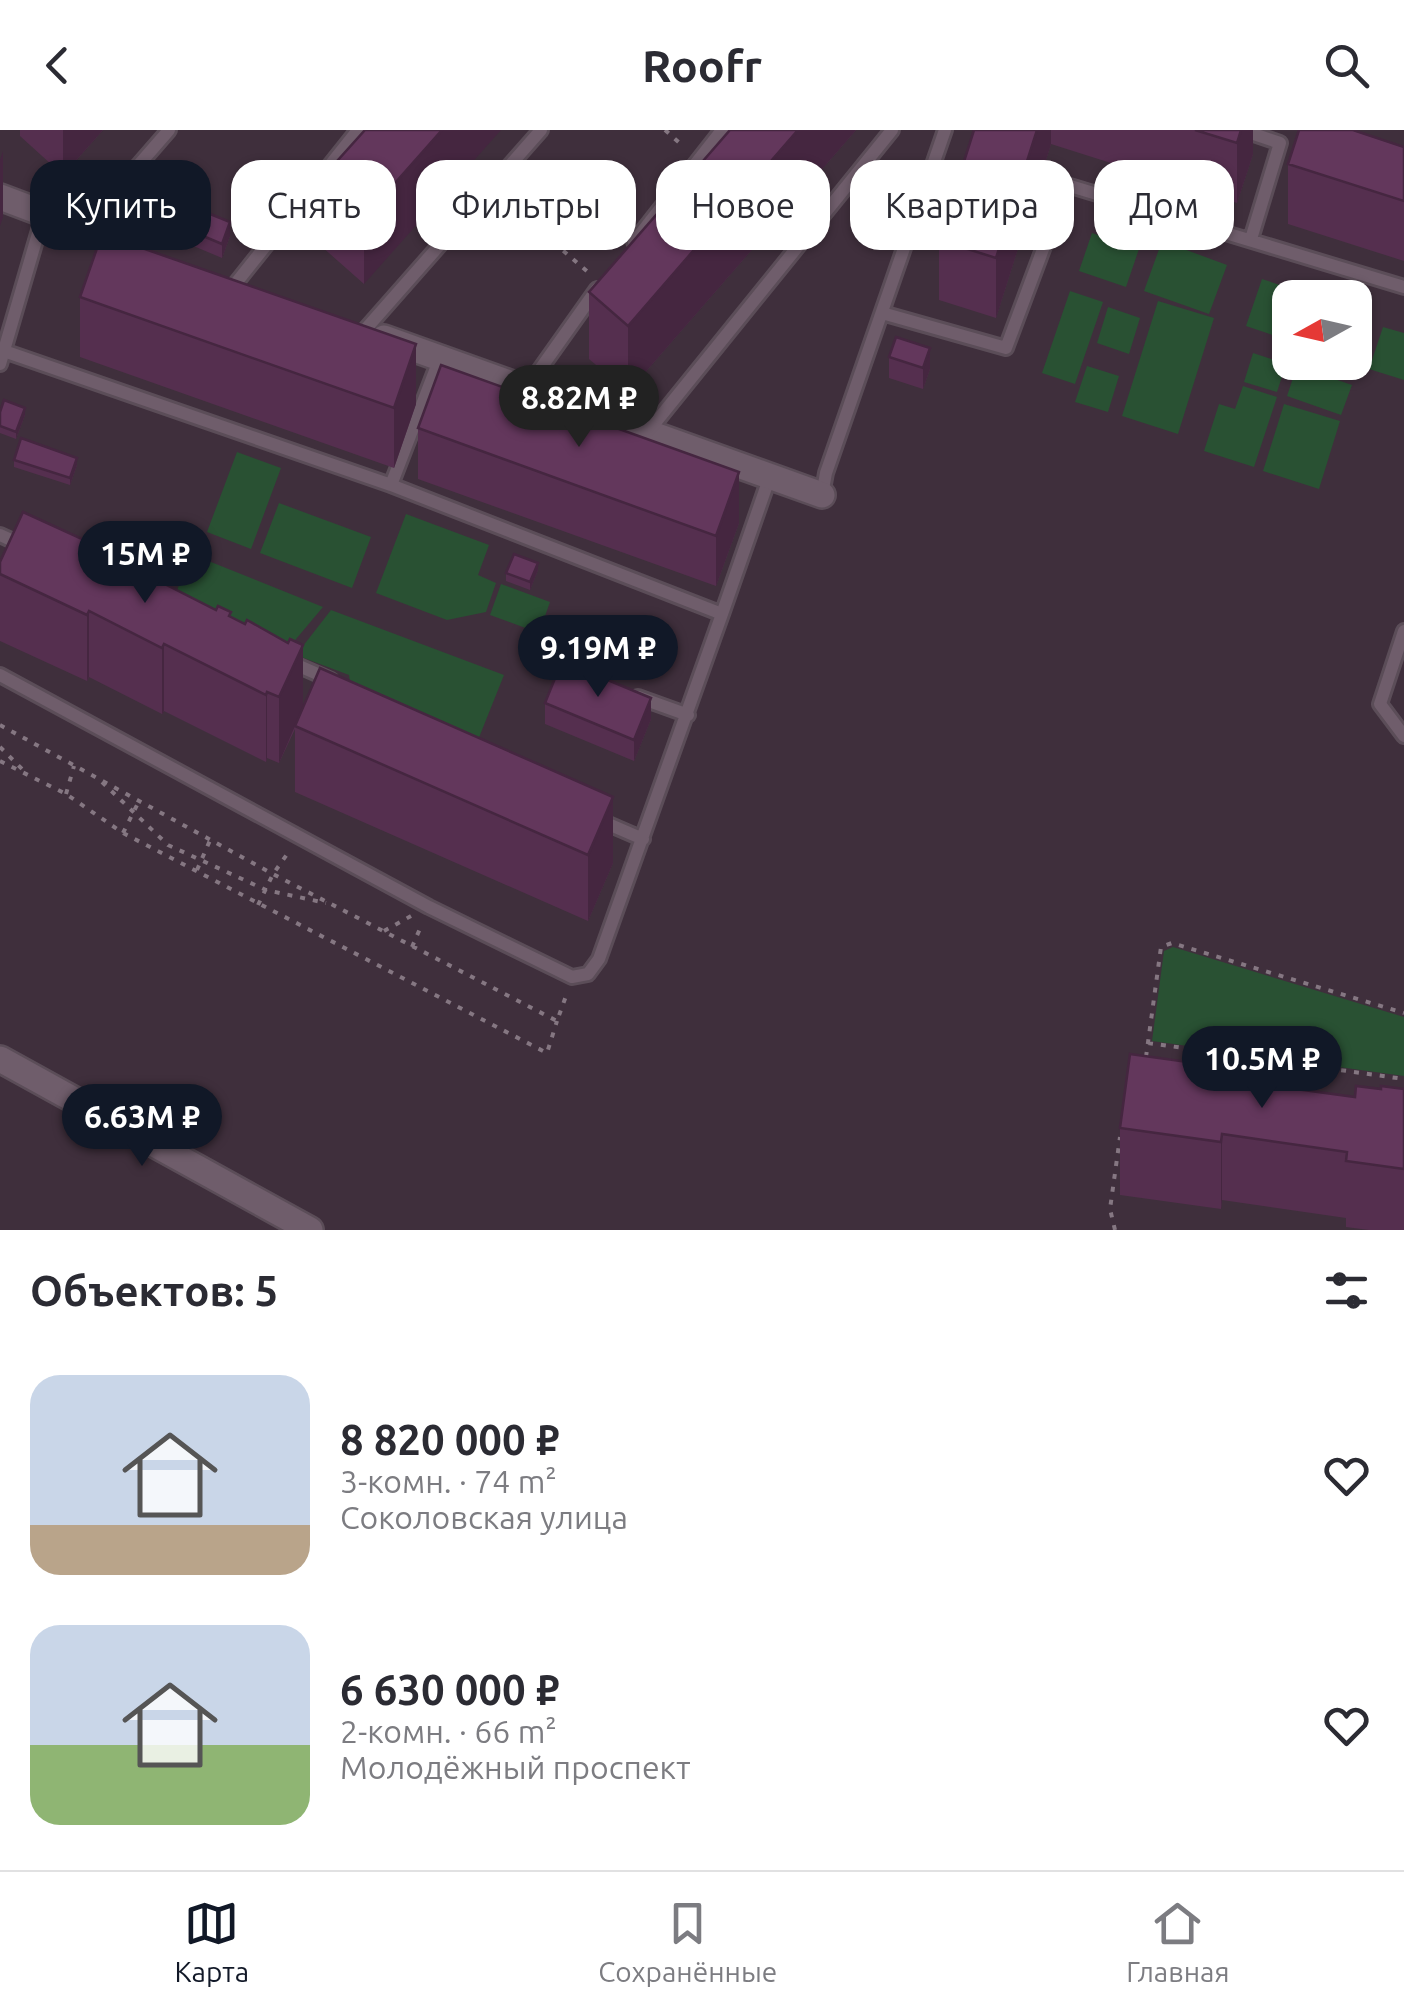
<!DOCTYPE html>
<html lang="ru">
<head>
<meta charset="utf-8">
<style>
	:root { --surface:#fff; --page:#f2f2f3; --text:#2b2b33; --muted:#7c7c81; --line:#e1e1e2; --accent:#111827 }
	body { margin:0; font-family:Ubuntu,sans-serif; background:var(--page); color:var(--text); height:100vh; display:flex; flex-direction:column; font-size:38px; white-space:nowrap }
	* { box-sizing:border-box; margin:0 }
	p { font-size:32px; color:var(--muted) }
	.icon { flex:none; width:55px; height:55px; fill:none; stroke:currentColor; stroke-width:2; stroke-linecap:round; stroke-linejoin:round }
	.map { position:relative; height:1100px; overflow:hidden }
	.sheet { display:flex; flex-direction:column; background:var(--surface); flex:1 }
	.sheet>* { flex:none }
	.top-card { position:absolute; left:30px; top:30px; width:1345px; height:90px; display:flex; gap:20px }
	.needle { width:65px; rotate:262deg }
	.tools { position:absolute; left:1272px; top:150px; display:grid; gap:20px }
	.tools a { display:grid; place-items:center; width:100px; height:100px; border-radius:20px; background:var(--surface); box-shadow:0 2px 8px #0004; font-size:50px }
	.price { position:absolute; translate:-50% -85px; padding:0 22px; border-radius:35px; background:var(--accent); color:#fff; font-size:32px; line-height:65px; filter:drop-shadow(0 2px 5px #0008) }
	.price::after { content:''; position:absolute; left:50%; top:60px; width:30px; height:22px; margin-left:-15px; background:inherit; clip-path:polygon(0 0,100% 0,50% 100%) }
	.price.selected { background:#222; color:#fff }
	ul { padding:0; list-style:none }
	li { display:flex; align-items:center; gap:30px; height:250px; padding:0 30px }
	li span { display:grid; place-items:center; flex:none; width:280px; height:200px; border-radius:30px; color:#555 }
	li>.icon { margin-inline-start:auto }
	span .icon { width:120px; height:120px; fill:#fffc; stroke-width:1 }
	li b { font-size:42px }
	h2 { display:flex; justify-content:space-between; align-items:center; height:120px; padding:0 30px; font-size:42px }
	.chip { padding:0 35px; border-radius:30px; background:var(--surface); box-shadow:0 2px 8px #0004; font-size:35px; line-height:90px }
	.chip.selected { background:var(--accent); color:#fff }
	header { display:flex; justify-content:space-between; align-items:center; height:130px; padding:0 30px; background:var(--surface); font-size:45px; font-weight:600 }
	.tab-bar { display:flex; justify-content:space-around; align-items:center; height:140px; border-top:2px solid var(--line); background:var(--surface); font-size:28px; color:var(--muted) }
	.tab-bar a { display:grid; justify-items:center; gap:5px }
	.tab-bar .selected { color:var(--accent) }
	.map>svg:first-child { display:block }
	.green { fill:#295133 }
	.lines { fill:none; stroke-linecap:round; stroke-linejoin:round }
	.service-casing { stroke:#5b4d58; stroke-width:18 }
	.minor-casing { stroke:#5b4d58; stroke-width:30 }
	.path { stroke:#857782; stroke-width:4; stroke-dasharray:5 8; stroke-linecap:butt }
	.service { stroke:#6f5d6b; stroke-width:12 }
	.minor { stroke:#6f5d6b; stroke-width:25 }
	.wall { fill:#552f4f }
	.shaded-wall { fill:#452640 }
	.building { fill:#63375c; stroke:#452640; stroke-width:2.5 }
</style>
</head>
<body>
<header><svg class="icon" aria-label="back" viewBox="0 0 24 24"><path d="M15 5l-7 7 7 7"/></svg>Roofr<svg class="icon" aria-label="search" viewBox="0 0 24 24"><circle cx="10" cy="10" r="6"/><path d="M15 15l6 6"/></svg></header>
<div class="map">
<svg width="1404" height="1100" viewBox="0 0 1404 1100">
	<rect width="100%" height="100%" fill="#3f2f3c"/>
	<path class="green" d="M1092 103 1139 119 1126 157 1079 141Z
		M1162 111 1227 135 1209 184 1144 161Z
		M1262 149 1316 167 1290 168V211L1246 196Z
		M1070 161 1103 172 1075 254 1042 243Z
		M1158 171 1214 188 1178 304 1122 286Z
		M1108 177 1140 188 1129 224 1097 213Z
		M1383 197 1404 203V250L1369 239Z
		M1253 223 1286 234 1277 262 1244 252Z
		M1087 236 1119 246 1108 282 1075 272Z
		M1297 236 1352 255 1341 285 1287 266Z
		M1243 256 1277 267 1254 337 1204 321 1219 274 1235 279Z
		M1284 274 1340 291 1319 359 1263 341Z
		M237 322 281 338 251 419 207 402Z
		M279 373 371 407 352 458 260 423Z
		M406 384 489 415 478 445 496 453 486 482 447 490 376 463Z
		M191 424 323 477 291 515 174 468Z
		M501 454 550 472 539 503 490 485Z
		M331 480 504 545 474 620 351 559 349 545 296 525Z
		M1173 817 1404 887V946L1152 911 1164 821Z"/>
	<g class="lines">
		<defs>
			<path id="service" d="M1242 0 1280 13 1251 109
				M83 99 169 0
				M634 112 722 0
				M236 153 358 0
				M882 183 1006 218 1067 55 1404 157
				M364 201 541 0
				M4 221 391 355 722 484 770 346
				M0 234 44 83
				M526 259 597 159
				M647 303 892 0
				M391 355 440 228
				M822 365 826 343 945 0
				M0 405 24 416
				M1404 501 1380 574 1404 606
				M290 532 331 550
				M0 545 429 777 572 847 588 844 599 829 722 484
				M638 567 688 585
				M599 690 643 709"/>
			<path id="minor" d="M0 67 130 116
				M384 208 822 365
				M0 929 310 1100"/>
		</defs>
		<use href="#service" class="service-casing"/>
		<use href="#minor" class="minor-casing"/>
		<path class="path" d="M665 0 683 16
			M504 70 588 142
			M0 595 273 744 557 891 566 866
			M0 617 23 640
			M0 631 66 664 123 703 547 923 557 891
			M102 652 168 715 266 760 326 773
			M66 664 74 636
			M123 703 139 671
			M197 740 211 708
			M258 775 273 744 288 723
			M384 801 411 786
			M412 817 422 794
			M1148 913 1404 949
			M1146 927 1161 817 1172 813 1404 883
			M1115 1100 1110 1079 1120 1007"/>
		<use href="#service" class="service"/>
		<use href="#minor" class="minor"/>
	</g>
	<path class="wall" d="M20 0H103L63 45 20 6Z
		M365 0 364 154 321 116V49Z
		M730 0H856L628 262 589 229V162Z
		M974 0H1253V24L1237 73 1051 14 996 188 939 170V110Z
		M1404 17V131L1288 94V34Z
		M165 90 230 106 222 128 165 104Z
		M80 167 416 274 394 338 80 227Z
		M889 227 930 239 923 259 889 248Z
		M0 282 25 285 16 309 0 303Z
		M418 298 739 393 716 456 418 349Z
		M14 330 77 335 70 355 14 337Z
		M115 431 125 439 231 487 303 577 613 733 588 791 295 662V599L279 633 267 628 266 632 164 581 162 584 89 547 87 551 0 511V432Z
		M538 440 530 460 506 451V443Z
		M545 573 651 589 634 631 545 594Z
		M1231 950 1355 967 1381 959H1404V1100H1369L1346 1097V1088L1222 1070 1221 1079 1120 1065V998Z"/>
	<path class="shaded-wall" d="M63 0H103L63 45Z
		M442 0H501L364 154V88Z
		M798 0H856L628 262V196Z
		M1037 0H1051V14L996 188V128Z
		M1241 0H1253V24L1237 73V13Z
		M3 21V87L0 96V30Z
		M230 92V106L222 128V114Z
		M416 214V274L394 338V278Z
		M930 218V239L923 259V238Z
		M25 278V285L16 309V302Z
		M77 328V335L70 355V348Z
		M739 342V393L716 456V406Z
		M538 433V440L530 460V452Z
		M89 481V547L87 551V485Z
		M164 514V581L162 584V518Z
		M303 515V581L295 596 279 633V567Z
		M267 562V628L266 632V565Z
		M651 568V589L634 631V610Z
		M613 667V733L588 791V725Z
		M1222 1004V1070L1221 1079V1012Z"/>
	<path class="building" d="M365 0H442L364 88 321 49Z
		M730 0H798L628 196 589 162Z
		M974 0H1037L996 128 939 110Z
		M1195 0H1241L1237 13Z
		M1299 0H1353L1404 17V71L1288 34Z
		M173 69 230 92 222 114 165 90Z
		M102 104 416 214 394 278 80 167Z
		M896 207 930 218 923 238 889 227Z
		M441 235 739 342 716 406 418 298Z
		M4 270 25 278 16 302 0 296V282Z
		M21 308 77 328 70 348 14 330Z
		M23 382 115 424 112 430 125 435 123 438 141 447 143 443 216 480 218 476 231 482 229 486 245 494 247 490 288 513 290 509 303 515 279 567 267 562 266 565 164 514 162 518 89 481 87 485 0 444V432Z
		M514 424 538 433 530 452 506 443Z
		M562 531 651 568 634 610 545 573Z
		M320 538 613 667 588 725 295 596Z
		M1130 924 1231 938 1229 950 1355 967 1356 956 1381 959V956L1404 959V1039L1346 1031 1347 1022 1222 1004 1221 1012 1120 998Z"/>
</svg>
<div class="tools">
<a><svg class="needle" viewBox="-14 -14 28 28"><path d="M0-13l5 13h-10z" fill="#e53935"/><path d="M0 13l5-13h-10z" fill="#7c7c81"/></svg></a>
</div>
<b class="price selected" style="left:579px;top:320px">8.82M ₽</b>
<b class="price" style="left:145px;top:476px">15M ₽</b>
<b class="price" style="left:598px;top:570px">9.19M ₽</b>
<b class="price" style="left:1262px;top:981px">10.5M ₽</b>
<b class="price" style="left:142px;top:1039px">6.63M ₽</b>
<div class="top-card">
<a class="chip selected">Купить</a>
<a class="chip">Снять</a>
<a class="chip">Фильтры</a>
<a class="chip">Новое</a>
<a class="chip">Квартира</a>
<a class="chip">Дом</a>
</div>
</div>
<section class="sheet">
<h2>Объектов: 5<svg class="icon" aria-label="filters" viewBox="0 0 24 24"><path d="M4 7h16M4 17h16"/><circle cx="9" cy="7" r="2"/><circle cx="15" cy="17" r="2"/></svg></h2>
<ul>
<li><span style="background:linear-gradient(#c9d6e8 75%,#b9a48a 0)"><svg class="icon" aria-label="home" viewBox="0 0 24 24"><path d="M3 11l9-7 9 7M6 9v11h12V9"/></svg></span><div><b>8 820 000 ₽</b><p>3-комн. · 74 m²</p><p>Соколовская улица</p></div><svg class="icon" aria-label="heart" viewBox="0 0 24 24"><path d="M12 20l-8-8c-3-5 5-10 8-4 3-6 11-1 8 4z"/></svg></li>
<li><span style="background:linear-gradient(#c9d6e8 60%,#8fb573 0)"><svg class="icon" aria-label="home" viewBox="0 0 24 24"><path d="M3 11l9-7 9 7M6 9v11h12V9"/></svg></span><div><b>6 630 000 ₽</b><p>2-комн. · 66 m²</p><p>Молодёжный проспект</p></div><svg class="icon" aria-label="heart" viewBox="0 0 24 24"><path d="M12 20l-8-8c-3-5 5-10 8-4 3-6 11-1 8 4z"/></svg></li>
</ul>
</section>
<nav class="tab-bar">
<a class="selected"><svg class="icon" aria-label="map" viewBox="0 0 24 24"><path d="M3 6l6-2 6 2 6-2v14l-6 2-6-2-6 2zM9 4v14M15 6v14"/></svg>Карта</a>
<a><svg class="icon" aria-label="saved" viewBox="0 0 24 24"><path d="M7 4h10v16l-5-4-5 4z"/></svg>Сохранённые</a>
<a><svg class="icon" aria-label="home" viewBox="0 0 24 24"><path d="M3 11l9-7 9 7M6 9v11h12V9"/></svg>Главная</a>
</nav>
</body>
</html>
